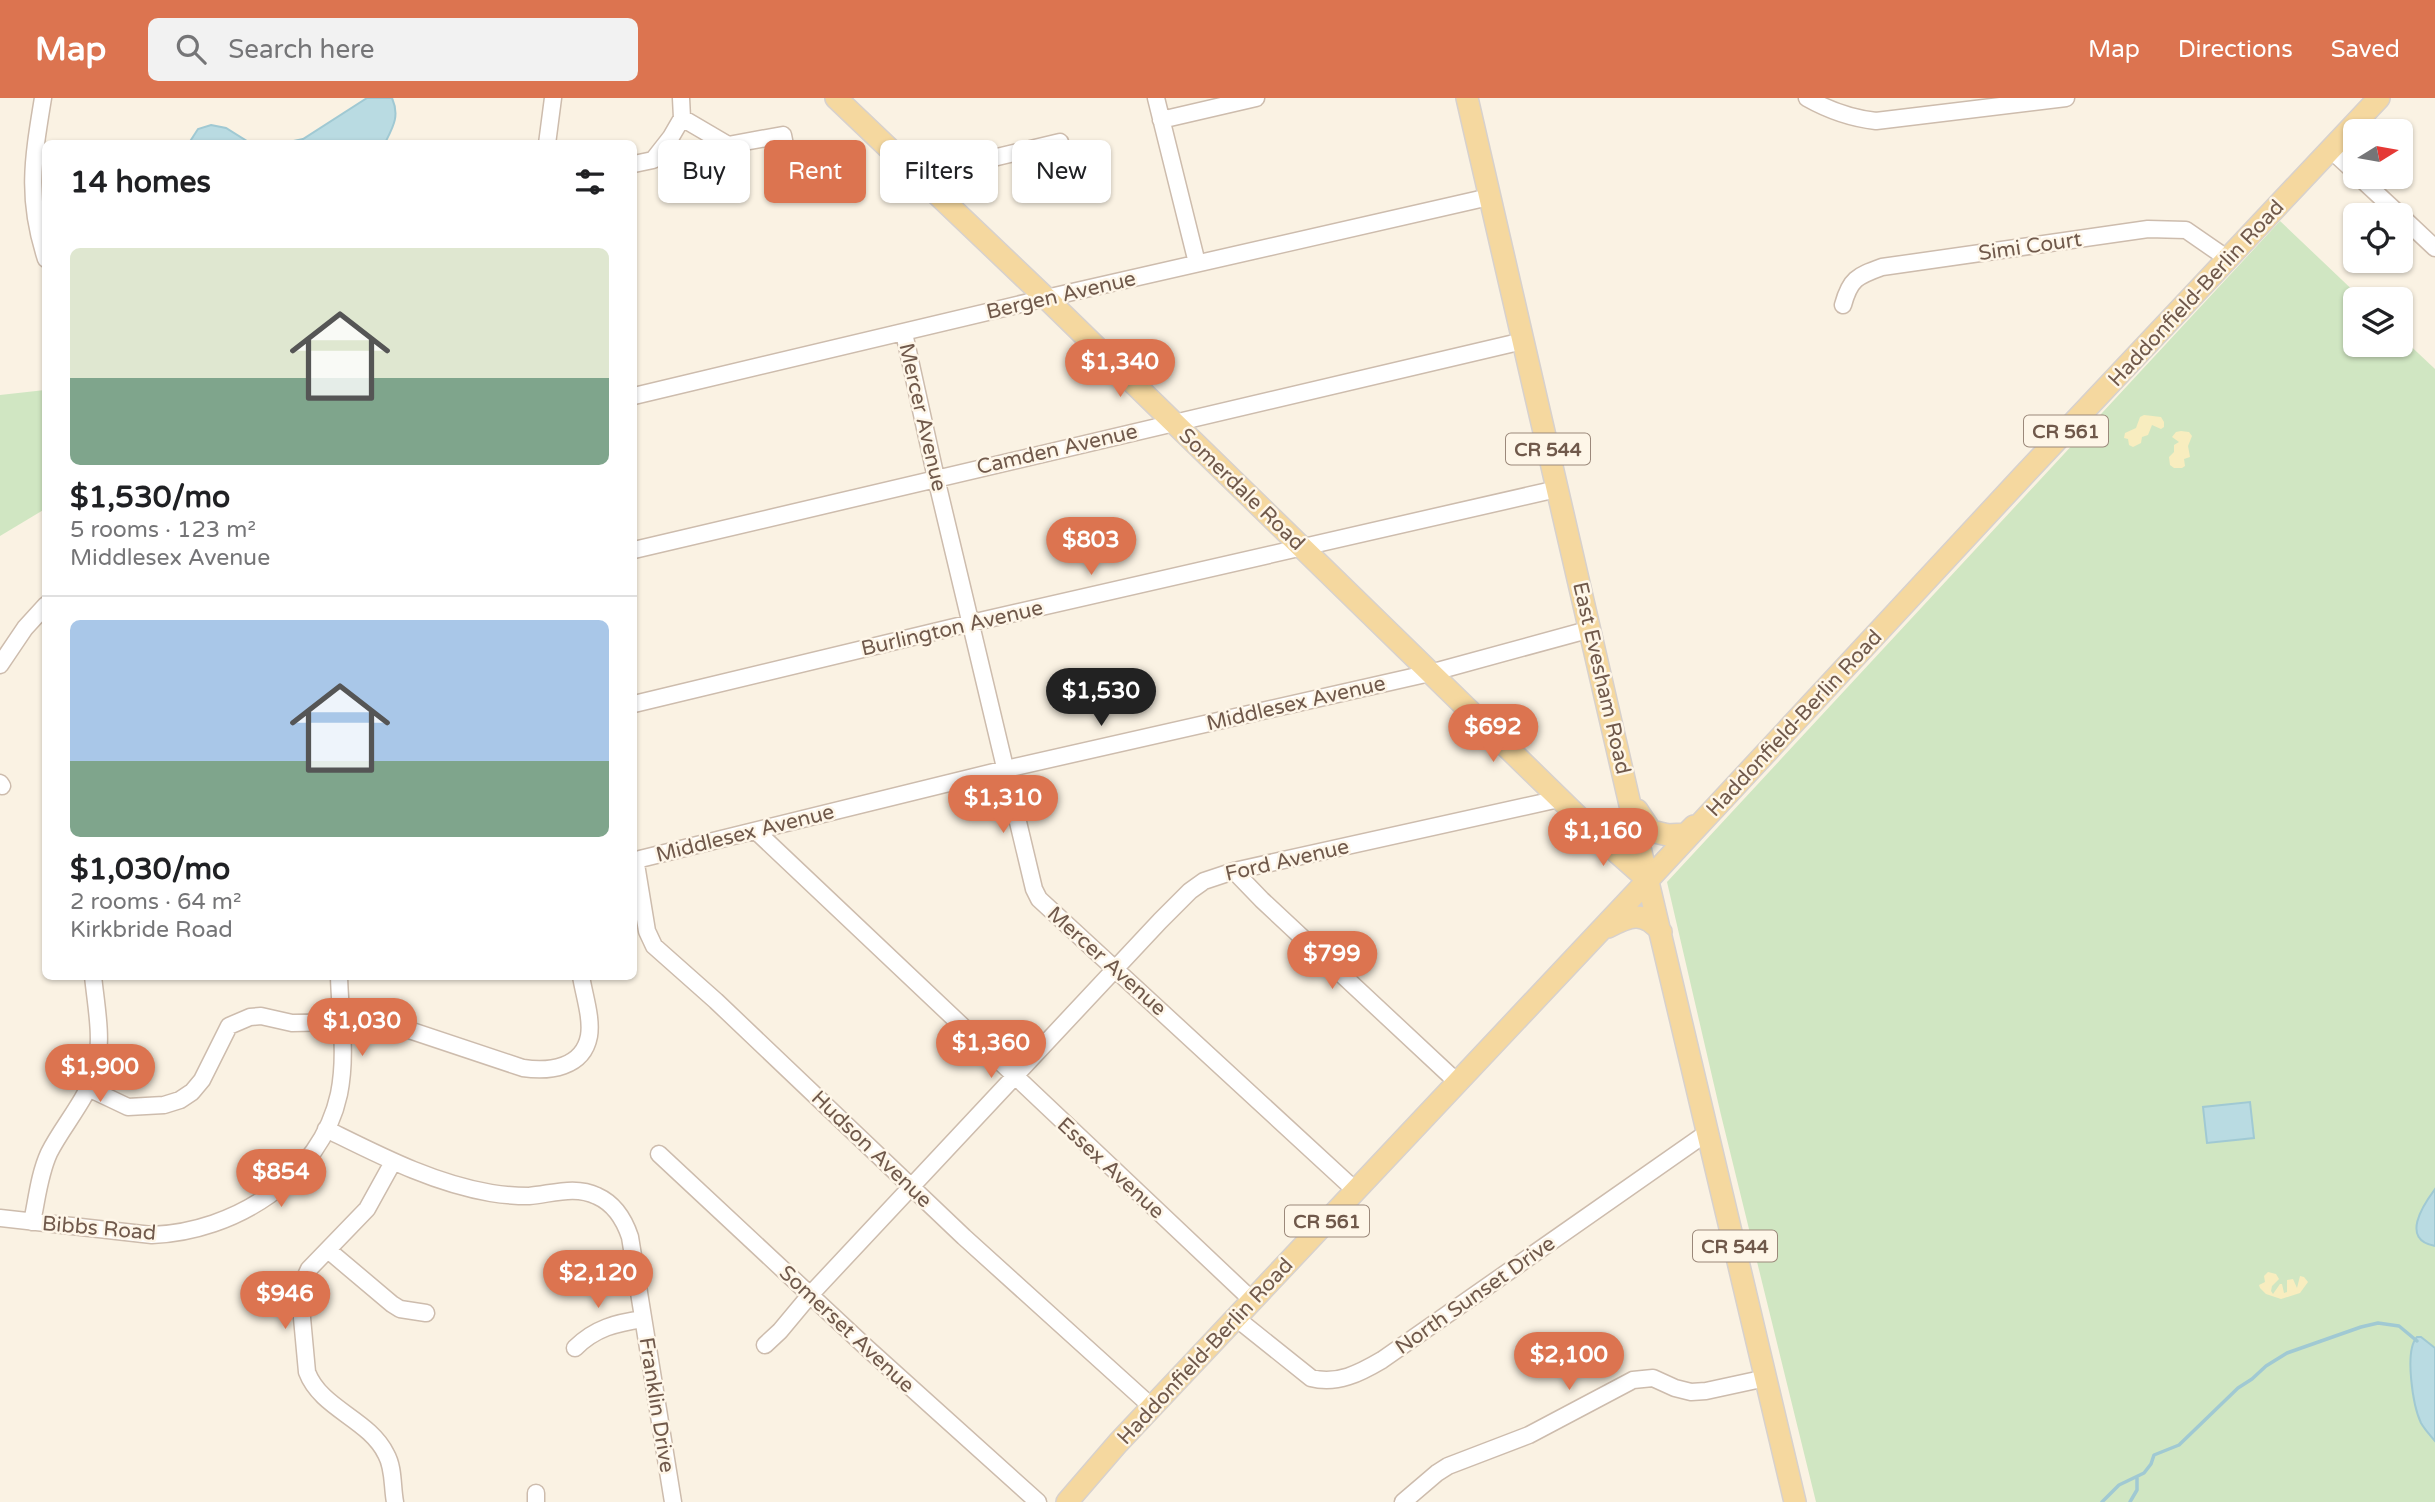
<!DOCTYPE html>
<html lang="en">
<head>
<meta charset="utf-8">
<style>
	:root { --surface:#fff; --page:#f2f2f2; --text:#202124; --muted:#757577; --line:#e0e0e0; --accent:#dc7450 }
	body { margin:0; font-family:"Varela Round",sans-serif; background:var(--page); color:var(--text); height:100vh; display:flex; flex-direction:column; font-size:26px; white-space:nowrap }
	* { box-sizing:border-box; margin:0 }
	p { font-size:23px; color:var(--muted) }
	.icon { flex:none; width:38px; height:38px; fill:none; stroke:currentColor; stroke-width:2; stroke-linecap:round; stroke-linejoin:round }
	.map { position:relative; flex:1; overflow:hidden }
	.details { position:absolute; left:42px; top:42px; width:595px; height:840px; display:flex; flex-direction:column; background:var(--surface); border-radius:10px; box-shadow:0 2px 5px #0004 }
	.details>* { flex:none }
	.top-card { position:absolute; left:658px; top:42px; width:665px; height:63px; display:flex; gap:14px }
	.needle { width:46px; rotate:79deg }
	.controls { position:absolute; left:2343px; top:21px; display:grid; gap:14px }
	.controls a { display:grid; place-items:center; width:70px; height:70px; border-radius:10px; background:var(--surface); box-shadow:0 2px 5px #0004; font-size:35px }
	.price { position:absolute; translate:-50% -60px; padding:0 16px; border-radius:24px; background:var(--accent); color:#fff; font-size:23px; line-height:46px; filter:drop-shadow(0 2px 4px #0008) }
	.price::after { content:''; position:absolute; left:50%; top:42px; width:21px; height:16px; margin-left:-10px; background:inherit; clip-path:polygon(0 0,100% 0,50% 100%) }
	.price.active { background:#222; color:#fff }
	ul { padding:0; list-style:none }
	li { display:grid; align-content:center; gap:14px; height:371px; padding:0 28px }
	li+li { border-top:2px solid var(--line) }
	li span { display:grid; place-items:center; height:217px; border-radius:10px; color:#555 }
	li>.icon { margin-inline-start:auto }
	span .icon { width:126px; height:126px; fill:#fffc; stroke-width:1 }
	li b { font-size:30px }
	h2 { display:flex; justify-content:space-between; align-items:center; height:84px; padding:0 28px; font-size:30px }
	.chip { padding:0 24px; border-radius:10px; background:var(--surface); box-shadow:0 2px 5px #0004; font-size:24px; line-height:63px }
	.chip.active { background:var(--accent); color:#fff }
	header { display:flex; align-items:center; gap:42px; box-sizing:border-box; height:98px; padding:0 35px; background:var(--accent); color:#fff }
	header strong { font-size:33px }
	nav { display:flex; gap:38px; margin-inline-start:auto; font-size:24px }
	.search { width:490px; height:63px; background:var(--page); display:flex; align-items:center; gap:18px; box-sizing:border-box; padding:0 24px; border-radius:10px; color:var(--muted); font-size:26px }
	.map>svg:first-child { display:block }
	.green { fill:#d0e6c2 }
	.sand { fill:#f8edbf }
	.water { fill:#b9dbe2; stroke:#a0c9d3; stroke-width:2 }
	.lines { fill:none; stroke-linecap:round; stroke-linejoin:round }
	.stream { stroke:#a0c9d3; stroke-width:3.5 }
	.minor-casing { stroke:#cdbcad; stroke-width:19 }
	.major-casing { stroke:#d7d1cd; stroke-width:24 }
	.minor { stroke:#fff; stroke-width:16 }
	.major { stroke:#f5d89f; stroke-width:21 }
	.labels { text-anchor:middle; stroke-width:5; stroke-linejoin:round; paint-order:stroke }
	.shield { fill:#fef6e8; stroke:#9b887a; stroke-width:2 }
	.shield-label { font-size:19px; font-weight:bold; fill:#70594b }
	.street-label { font-size:21px; fill:#70594b; stroke:#fef6e8 }
</style>
</head>
<body>
<header>
<strong>Map</strong>
<div class="search"><svg class="icon" aria-label="search" viewBox="0 0 24 24"><circle cx="10" cy="10" r="6"/><path d="M15 15l6 6"/></svg>Search here</div>
<nav><a>Map</a><a>Directions</a><a>Saved</a></nav>
</header>
<div class="map">
<svg width="2435" height="1404" viewBox="0 0 2435 1404">
	<rect width="100%" height="100%" fill="#faf2e3"/>
	<path class="green" d="M2280 123 2362 201H2356V247H2401V239L2435 271V1404H1816L1721 1017 1667 784Z
		M45 292V411L0 438V297Z"/>
	<path class="sand" d="M2144 317 2161 319 2164 324V329L2161 331 2152 327 2148 337 2142 339 2141 345 2133 349 2129 347 2128 341 2124 340 2125 335 2136 330 2140 319Z
		M2181 333 2189 334 2192 338 2188 348 2190 359 2184 361 2185 368 2182 370H2174L2170 367 2169 359 2174 354V347L2179 344 2172 339 2176 334Z
		M2268 1174 2276 1176 2279 1181 2272 1188 2271 1193 2273 1196 2280 1186H2282L2284 1195 2287 1194V1182L2293 1181 2297 1190 2300 1178 2304 1179 2308 1184 2300 1195 2281 1201 2266 1196 2260 1190 2259 1187 2265 1184 2264 1178Z"/>
	<path class="water" d="M367 0H392C400 18 393 29 385 45H284L303 41Z
		M211 27 226 30 250 45H189L198 31Z
		M2250 1004 2254 1040 2207 1045 2203 1009Z
		M2435 1091V1148C2400 1142 2423 1107 2435 1091Z
		M2417 1239H2421L2435 1250V1343C2430 1337 2425 1332 2421 1325 2413 1308 2404 1253 2417 1239Z"/>
	<g class="lines">
		<path class="stream" d="M2102 1404 2119 1387 2144 1375 2151 1366 2154 1357 2179 1347 2238 1290 2252 1281 2266 1268 2287 1255 2361 1229 2378 1225 2399 1228 2417 1243
			M2130 1404 2137 1392V1380"/>
		<defs>
			<path id="minor" d="M43 0C33 61 26 100 46 161
				M1156 0 1197 165
				M1807 0C1830 13 1850 20 1876 23L2066 0
				M682 20 728 47 783 37 788 62
				M1161 22 1256 0
				M547 46 553 0
				M2331 52 2356 75
				M634 66 653 62 671 39 682 20 681 0
				M918 78 1060 44
				M2359 79 2400 117
				M2401 118 2435 150
				M1843 207C1850 181 1857 178 1882 169L2148 131 2186 132 2228 161
				M904 235 936 380 1034 791 1039 801 1356 1093
				M634 298 1046 200 1489 99
				M634 452 1523 243
				M0 567 25 530 46 507
				M634 606 971 525 1557 391
				M0 685 2 688
				M756 733 1253 1203
				M1234 773 1262 802 1457 984
				M88 990 128 1009 164 1007 180 1002 192 994 202 982 229 928 250 919 261 918 292 925 382 923 523 970C549 974 583 970 589 938 592 920 584 897 581 878
				M326 1031C379 1057 432 1085 491 1095 503 1097 517 1098 529 1098 552 1096 575 1087 597 1098 615 1106 624 1121 630 1139L673 1404
				M659 1056 867 1250 1038 1404
				M393 1064 367 1111 309 1171 304 1182 301 1193V1209L307 1274C321 1311 369 1321 386 1356 394 1370 392 1388 395 1404
				M0 1120 152 1137C234 1134 321 1080 339 996 347 956 340 918 339 878
				M32 1124C37 1101 39 1077 49 1055 64 1025 90 999 97 965 102 937 96 907 93 878
				M328 1152 392 1206 400 1211 426 1215
				M1236 1220 1311 1280C1337 1287 1360 1275 1382 1262L1708 1034
				M765 1247 780 1233 810 1197 1160 823 1190 793 1204 783 1234 773 1559 701
				M575 1250C595 1230 616 1225 643 1221
				M1152 1309 964 1139 716 903 654 848 647 833 636 766 640 761 1006 671 1430 575 1591 531
				M536 1404V1395
				M1403 1404 1437 1375 1448 1368 1529 1337 1633 1282 1653 1280 1675 1290 1691 1294 1706 1293 1766 1280"/>
			<path id="major" d="M836 0 1046 200 1596 736 1648 782
				M1467 0 1640 750 1795 1404
				M1637 712 1651 733 1668 737 1686 736 1694 728
				M1608 829C1628 819 1643 811 1661 834
				M1067 1404 1118 1345 1648 782 2023 378 2379 0"/>
		</defs>
		<use href="#minor" class="minor-casing"/>
		<use href="#major" class="major-casing"/>
		<use href="#minor" class="minor"/>
		<use href="#major" class="major"/>
	</g>
	<g class="labels">
		<g class="shield">
			<rect x="2024" y="317.5" width="84" height="31" rx="5"/>
			<rect x="1506" y="335.5" width="84" height="31" rx="5"/>
			<rect x="1285" y="1107.5" width="84" height="31" rx="5"/>
			<rect x="1693" y="1132.5" width="84" height="31" rx="5"/>
		</g>
		<g class="shield-label">
			<text x="2066" y="340">CR 561</text>
			<text x="1548" y="358">CR 544</text>
			<text x="1327" y="1130">CR 561</text>
			<text x="1735" y="1155">CR 544</text>
		</g>
		<g class="street-label">
			<text transform="translate(2030 148) rotate(-8)" y="7">Simi Court</text>
			<text transform="translate(2196 195) rotate(-47)" y="7">Haddonfield-Berlin Road</text>
			<text transform="translate(1061 197) rotate(-13)" y="7">Bergen Avenue</text>
			<text transform="translate(923 319) rotate(77)" y="7">Mercer Avenue</text>
			<text transform="translate(1057 351) rotate(-13)" y="7">Camden Avenue</text>
			<text transform="translate(1242 391) rotate(44)" y="7">Somerdale Road</text>
			<text transform="translate(952 530) rotate(-13)" y="7">Burlington Avenue</text>
			<text transform="translate(1602 580) rotate(77)" y="7">East Evesham Road</text>
			<text transform="translate(1296 605) rotate(-13)" y="7">Middlesex Avenue</text>
			<text transform="translate(1794 625) rotate(-47)" y="7">Haddonfield-Berlin Road</text>
			<text transform="translate(745 735) rotate(-14)" y="7">Middlesex Avenue</text>
			<text transform="translate(1287 762) rotate(-13)" y="7">Ford Avenue</text>
			<text transform="translate(1107 863) rotate(42)" y="7">Mercer Avenue</text>
			<text transform="translate(872 1051) rotate(44)" y="7">Hudson Avenue</text>
			<text transform="translate(1111 1070) rotate(43)" y="7">Essex Avenue</text>
			<text transform="translate(99 1130) rotate(5)" y="7">Bibbs Road</text>
			<text transform="translate(1475 1197) rotate(-35)" y="7">North Sunset Drive</text>
			<text transform="translate(847 1231) rotate(43)" y="7">Somerset Avenue</text>
			<text transform="translate(1205 1253) rotate(-47)" y="7">Haddonfield-Berlin Road</text>
			<text transform="translate(657 1307) rotate(81)" y="7">Franklin Drive</text>
		</g>
	</g>
</svg>
<div class="controls">
<a><svg class="needle" viewBox="-14 -14 28 28"><path d="M0-13l5 13h-10z" fill="#e53935"/><path d="M0 13l5-13h-10z" fill="#757577"/></svg></a>
<a><svg class="icon" aria-label="locate" viewBox="0 0 24 24"><circle cx="12" cy="12" r="6"/><path d="M12 2v4M12 18v4M2 12h4M18 12h4"/></svg></a>
<a><svg class="icon" aria-label="layers" viewBox="0 0 24 24"><path d="M12 4l9 5-9 5-9-5zM3 14l9 5 9-5"/></svg></a>
</div>
<b class="price" style="left:1120px;top:301px">$1,340</b>
<b class="price" style="left:1091px;top:479px">$803</b>
<b class="price active" style="left:1101px;top:630px">$1,530</b>
<b class="price" style="left:1493px;top:666px">$692</b>
<b class="price" style="left:1003px;top:737px">$1,310</b>
<b class="price" style="left:1603px;top:770px">$1,160</b>
<b class="price" style="left:1332px;top:893px">$799</b>
<b class="price" style="left:362px;top:960px">$1,030</b>
<b class="price" style="left:991px;top:982px">$1,360</b>
<b class="price" style="left:100px;top:1006px">$1,900</b>
<b class="price" style="left:281px;top:1111px">$854</b>
<b class="price" style="left:598px;top:1212px">$2,120</b>
<b class="price" style="left:285px;top:1233px">$946</b>
<b class="price" style="left:1569px;top:1294px">$2,100</b>
<div class="top-card">
<a class="chip">Buy</a>
<a class="chip active">Rent</a>
<a class="chip">Filters</a>
<a class="chip">New</a>
</div>
<section class="details">
<h2>14 homes<svg class="icon" aria-label="filters" viewBox="0 0 24 24"><path d="M4 7h16M4 17h16"/><circle cx="9" cy="7" r="2"/><circle cx="15" cy="17" r="2"/></svg></h2>
<ul>
<li><span style="background:linear-gradient(#dfe7d0 60%,#7fa58c 0)"><svg class="icon" aria-label="home" viewBox="0 0 24 24"><path d="M3 11l9-7 9 7M6 9v11h12V9"/></svg></span><div><b>$1,530/mo</b><p>5 rooms · 123 m²</p><p>Middlesex Avenue</p></div></li>
<li><span style="background:linear-gradient(#a9c7e8 65%,#7fa58c 0)"><svg class="icon" aria-label="home" viewBox="0 0 24 24"><path d="M3 11l9-7 9 7M6 9v11h12V9"/></svg></span><div><b>$1,030/mo</b><p>2 rooms · 64 m²</p><p>Kirkbride Road</p></div></li>
</ul>
</section>
</div>
</body>
</html>
